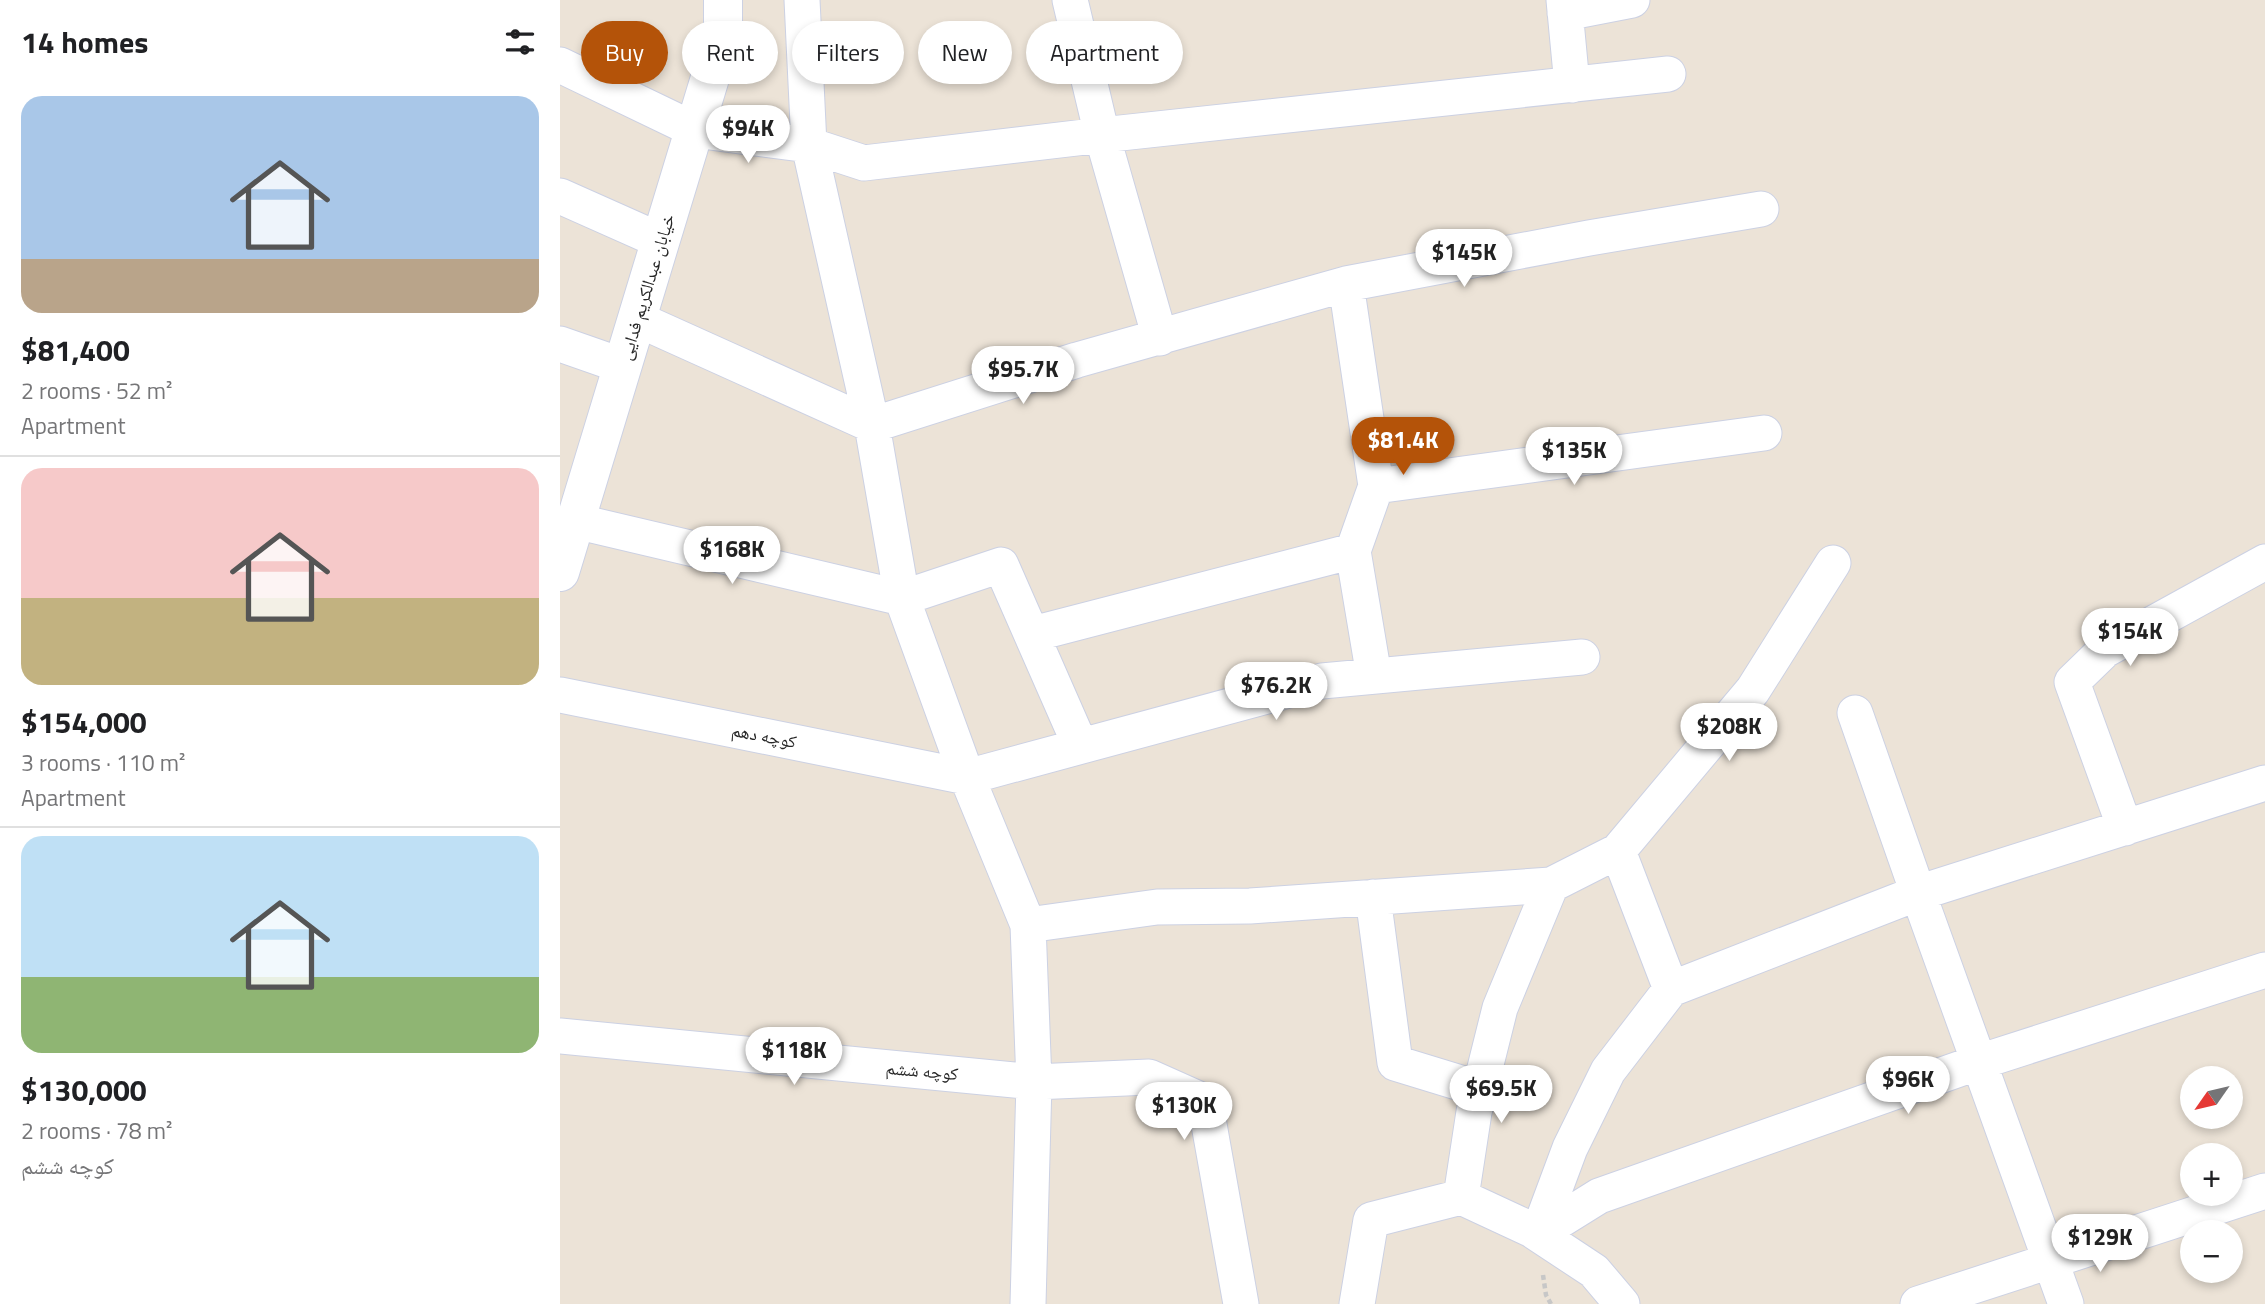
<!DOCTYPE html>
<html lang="en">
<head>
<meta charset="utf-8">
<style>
	:root { --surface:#fff; --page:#f2f2f2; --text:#202124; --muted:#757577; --line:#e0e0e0; --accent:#b45309 }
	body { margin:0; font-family:"Titillium Web","Noto Naskh Arabic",sans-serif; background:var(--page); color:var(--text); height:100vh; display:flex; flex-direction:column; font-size:26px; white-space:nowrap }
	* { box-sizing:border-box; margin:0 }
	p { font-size:23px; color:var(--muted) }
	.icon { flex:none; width:38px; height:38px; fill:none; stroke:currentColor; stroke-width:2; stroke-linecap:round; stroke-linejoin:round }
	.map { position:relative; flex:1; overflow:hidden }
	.drawer { display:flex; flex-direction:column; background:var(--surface); width:560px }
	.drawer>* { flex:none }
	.hud { position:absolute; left:21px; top:21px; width:665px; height:63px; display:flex; gap:14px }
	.needle { width:46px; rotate:236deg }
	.fabs { position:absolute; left:1620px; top:1066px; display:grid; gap:14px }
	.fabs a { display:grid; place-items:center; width:63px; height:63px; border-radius:50%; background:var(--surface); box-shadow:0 4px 10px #0003; font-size:35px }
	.price { position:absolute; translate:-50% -60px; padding:0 16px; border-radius:24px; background:#fff; color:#222; font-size:23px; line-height:46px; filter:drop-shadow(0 2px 4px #0008) }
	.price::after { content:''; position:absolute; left:50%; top:42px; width:21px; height:16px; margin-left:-10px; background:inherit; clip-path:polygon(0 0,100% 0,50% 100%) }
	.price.selected { background:var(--accent); color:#fff }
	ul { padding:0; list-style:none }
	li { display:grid; align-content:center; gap:14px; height:371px; padding:0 21px }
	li+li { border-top:2px solid var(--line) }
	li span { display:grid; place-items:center; height:217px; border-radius:21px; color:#555 }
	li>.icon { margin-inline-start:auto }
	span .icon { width:126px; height:126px; fill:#fffc; stroke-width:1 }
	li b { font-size:30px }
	h2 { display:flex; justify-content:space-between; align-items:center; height:84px; padding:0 21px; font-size:30px }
	.pill { padding:0 24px; border-radius:32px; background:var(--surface); box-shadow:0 4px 10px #0003; font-size:24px; line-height:63px }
	.pill.selected { background:var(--accent); color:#fff }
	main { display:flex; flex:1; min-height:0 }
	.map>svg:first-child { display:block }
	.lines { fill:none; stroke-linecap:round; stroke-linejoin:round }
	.street-casing { stroke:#ccd1e3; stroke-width:37 }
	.secondary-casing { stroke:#ccd1e3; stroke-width:40 }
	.path { stroke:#c7c7c7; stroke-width:4.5; stroke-dasharray:5 3.5; stroke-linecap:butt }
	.street { stroke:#fff; stroke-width:35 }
	.secondary { stroke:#fff; stroke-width:38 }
	.labels { text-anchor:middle; stroke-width:5; stroke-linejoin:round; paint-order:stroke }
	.street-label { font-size:18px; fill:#272727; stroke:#fff }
</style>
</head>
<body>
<main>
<section class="drawer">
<h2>14 homes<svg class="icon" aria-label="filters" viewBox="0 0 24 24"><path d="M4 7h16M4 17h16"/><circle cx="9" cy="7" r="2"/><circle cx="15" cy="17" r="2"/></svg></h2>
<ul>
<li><span style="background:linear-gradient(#a9c7e8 75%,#b9a48a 0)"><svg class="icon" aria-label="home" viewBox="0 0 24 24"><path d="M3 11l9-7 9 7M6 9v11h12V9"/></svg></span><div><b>$81,400</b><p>2 rooms · 52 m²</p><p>Apartment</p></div></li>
<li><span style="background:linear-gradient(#f6c9c9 60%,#c2b280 0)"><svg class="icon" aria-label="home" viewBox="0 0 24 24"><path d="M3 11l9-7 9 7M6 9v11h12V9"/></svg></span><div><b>$154,000</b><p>3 rooms · 110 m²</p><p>Apartment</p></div></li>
<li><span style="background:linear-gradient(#bfe0f5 65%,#8fb573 0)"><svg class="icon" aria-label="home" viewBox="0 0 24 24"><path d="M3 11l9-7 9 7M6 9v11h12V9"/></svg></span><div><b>$130,000</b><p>2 rooms · 78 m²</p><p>کوچه ششم</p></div></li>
</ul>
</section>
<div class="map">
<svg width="1705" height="1304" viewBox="0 0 1705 1304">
	<rect width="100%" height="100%" fill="#ece3d7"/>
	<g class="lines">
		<defs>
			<path id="street" d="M242 0 249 145 312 425 342 598 407 777 468 925 474 1082 468 1304
				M510 0 542 135 600 338
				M1004 0 1012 85
				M1005 13 1072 0
				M0 65 135 130 249 145 304 163 542 135 1108 74
				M0 196 101 241
				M786 284 816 486 793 551 814 676
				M77 319 312 425 517 360 786 284 1029 238 1201 209
				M0 344 63 366
				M816 486 1204 433
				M15 521 342 598 441 565 520 745
				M473 634 793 551
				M0 695 407 777 762 681 1022 657
				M1295 713 1358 893 1506 1304
				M1565 828 1512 682 1545 650 1705 562
				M1058 851 1111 989
				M991 885 940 1008 914 1112 901 1197 972 1230 1034 1271 1062 1304
				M813 897 835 1063 920 1089
				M468 925 597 907 690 906 991 885 1058 851 1193 690 1273 563
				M0 1036 474 1082 589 1077 645 1102 681 1304
				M978 1234 1010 1148 1048 1071 1111 989 1358 893 1705 783
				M978 1234 1039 1196 1419 1062 1705 970
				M797 1304 811 1220 901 1197
				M1358 1304 1705 1191"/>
			<path id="secondary" d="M0 572 163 35V0"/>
		</defs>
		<use href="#street" class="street-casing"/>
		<use href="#secondary" class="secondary-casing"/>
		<path class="path" d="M983 1275 986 1295 991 1304"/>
		<use href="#street" class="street"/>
		<use href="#secondary" class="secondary"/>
	</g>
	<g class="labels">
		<g class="street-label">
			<text transform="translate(87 287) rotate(-73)" y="6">خیابان عبدالکریم فدایی</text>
			<text transform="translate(204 736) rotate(11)" y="6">کوچه دهم</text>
			<text transform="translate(362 1071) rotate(5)" y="6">کوچه ششم</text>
		</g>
	</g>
</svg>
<div class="fabs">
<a><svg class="needle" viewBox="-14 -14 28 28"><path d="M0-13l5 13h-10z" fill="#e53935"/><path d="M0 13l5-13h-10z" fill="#757577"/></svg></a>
<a>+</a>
<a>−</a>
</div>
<b class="price" style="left:188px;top:165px">$94K</b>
<b class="price" style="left:904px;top:289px">$145K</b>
<b class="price" style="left:463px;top:406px">$95.7K</b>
<b class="price selected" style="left:843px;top:477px">$81.4K</b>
<b class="price" style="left:1014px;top:487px">$135K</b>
<b class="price" style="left:172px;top:586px">$168K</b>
<b class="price" style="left:1570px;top:668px">$154K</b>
<b class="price" style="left:716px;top:722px">$76.2K</b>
<b class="price" style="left:1169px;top:763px">$208K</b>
<b class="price" style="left:234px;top:1087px">$118K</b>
<b class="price" style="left:1348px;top:1116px">$96K</b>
<b class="price" style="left:941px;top:1125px">$69.5K</b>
<b class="price" style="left:624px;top:1142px">$130K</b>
<b class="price" style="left:1540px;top:1274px">$129K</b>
<div class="hud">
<a class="pill selected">Buy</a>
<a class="pill">Rent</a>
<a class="pill">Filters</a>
<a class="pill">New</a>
<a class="pill">Apartment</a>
</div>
</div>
</main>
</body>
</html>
